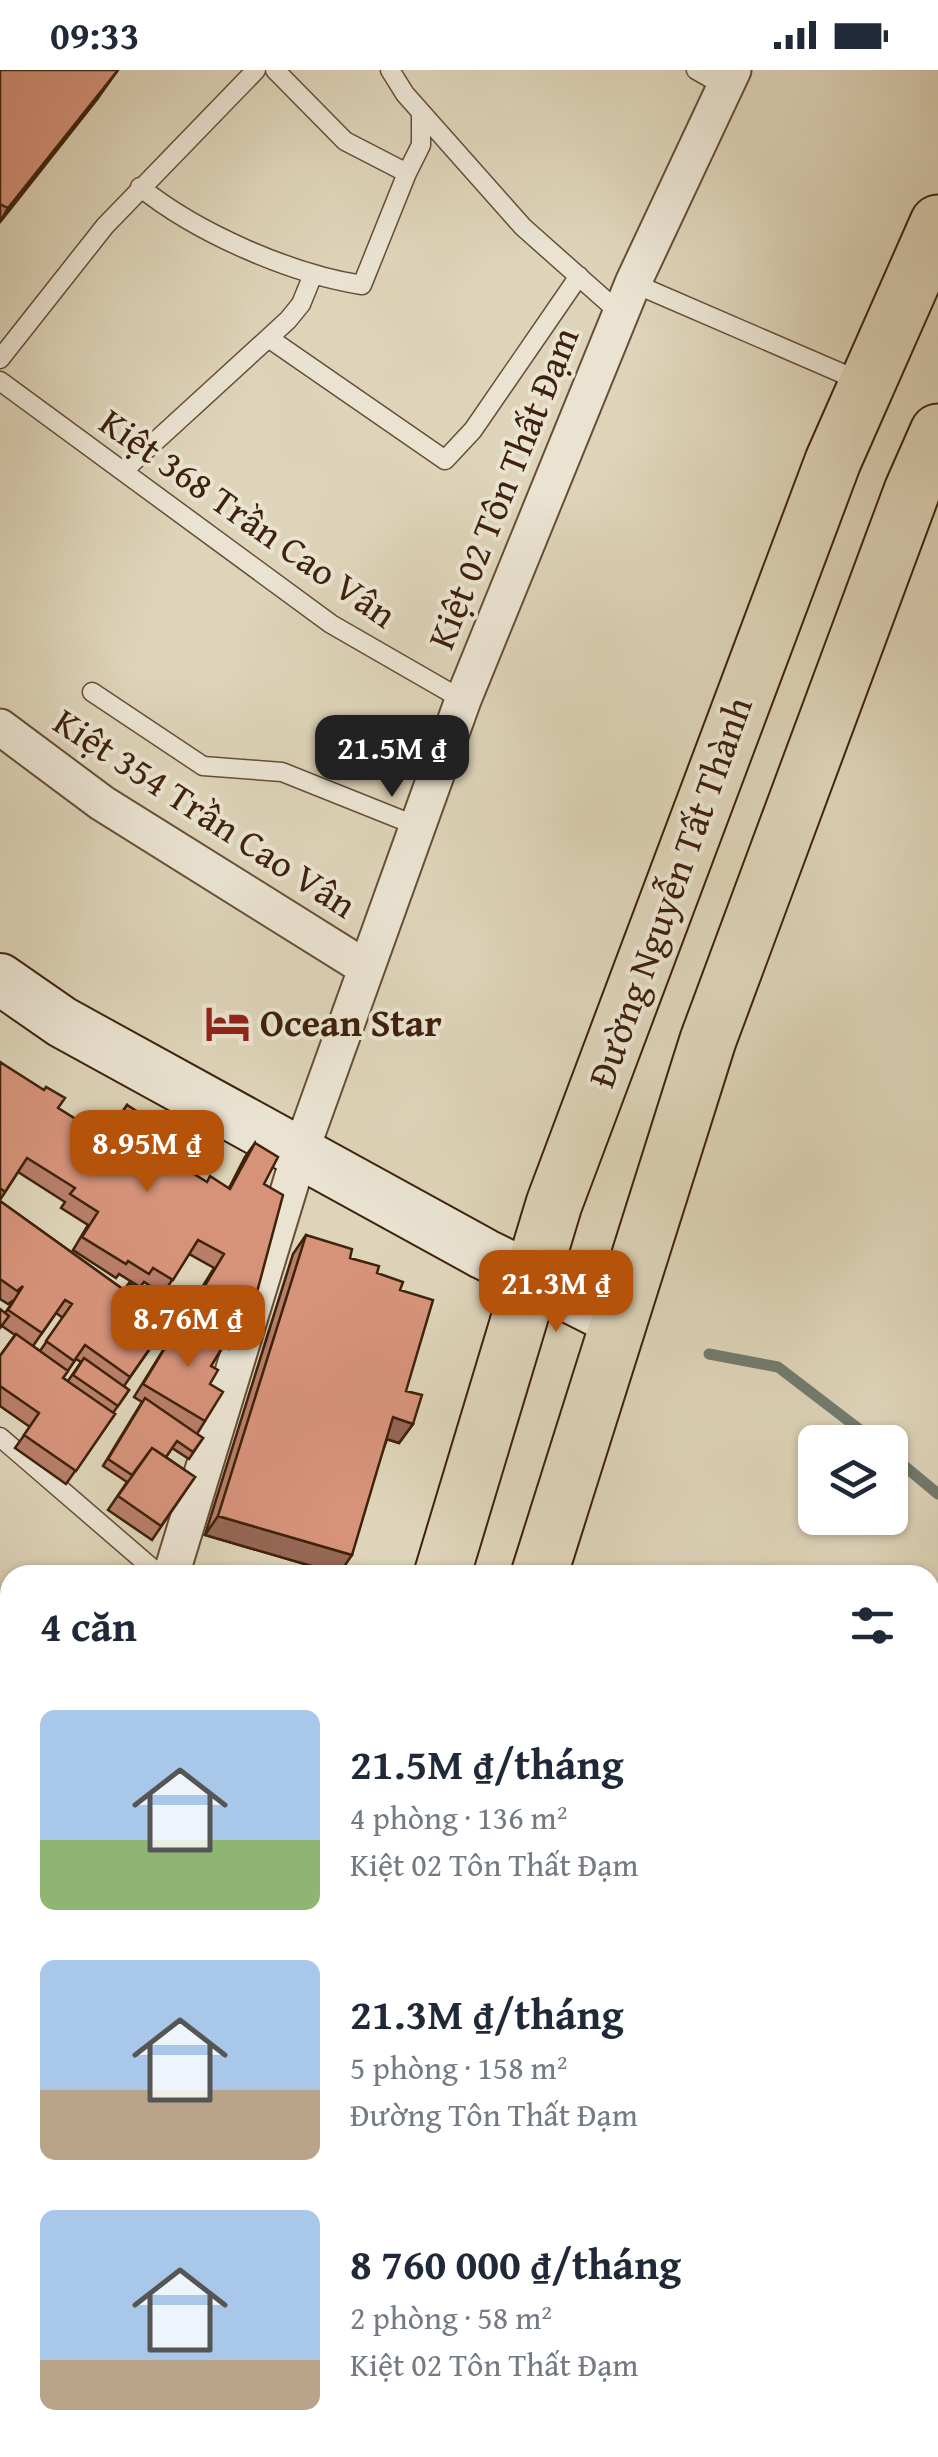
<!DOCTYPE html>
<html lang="vi">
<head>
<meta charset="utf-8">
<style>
	:root { --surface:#fff; --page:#f2f2f3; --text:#1f2937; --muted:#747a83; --accent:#b45309 }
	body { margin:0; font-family:"Gentium Book Plus",serif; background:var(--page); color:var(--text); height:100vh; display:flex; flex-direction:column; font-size:38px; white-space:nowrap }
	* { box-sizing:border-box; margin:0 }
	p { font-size:32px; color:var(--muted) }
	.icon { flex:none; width:55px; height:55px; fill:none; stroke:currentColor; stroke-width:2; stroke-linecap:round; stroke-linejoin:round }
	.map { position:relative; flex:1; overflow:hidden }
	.details { position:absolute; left:0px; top:1495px; width:940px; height:892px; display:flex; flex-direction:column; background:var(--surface); border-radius:30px 30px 0 0; box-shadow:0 2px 8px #0004 }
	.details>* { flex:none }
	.buttons { position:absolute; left:798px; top:1355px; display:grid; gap:20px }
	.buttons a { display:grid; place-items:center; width:110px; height:110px; border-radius:15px; background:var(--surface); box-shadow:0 2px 8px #0004; font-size:50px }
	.price { position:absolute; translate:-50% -85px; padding:0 22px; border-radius:20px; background:var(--accent); color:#fff; font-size:32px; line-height:65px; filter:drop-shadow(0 2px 5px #0008) }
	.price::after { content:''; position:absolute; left:50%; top:60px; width:30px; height:22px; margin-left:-15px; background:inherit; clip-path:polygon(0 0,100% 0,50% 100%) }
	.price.selected { background:#222; color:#fff }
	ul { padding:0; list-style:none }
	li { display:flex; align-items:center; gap:30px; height:250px; padding:0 40px }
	li span { display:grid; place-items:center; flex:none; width:280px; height:200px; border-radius:15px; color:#555 }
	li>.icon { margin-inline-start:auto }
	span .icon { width:120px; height:120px; fill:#fffc; stroke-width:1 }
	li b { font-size:42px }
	h2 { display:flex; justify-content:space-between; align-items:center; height:120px; padding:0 40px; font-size:42px }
	.status { display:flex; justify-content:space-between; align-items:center; height:70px; padding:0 50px; background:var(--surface); direction:ltr }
	.status svg { height:28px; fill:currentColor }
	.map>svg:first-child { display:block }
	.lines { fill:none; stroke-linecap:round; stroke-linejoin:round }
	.stream { stroke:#717c6d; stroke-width:11 }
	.lane-casing { stroke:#674e36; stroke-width:21 }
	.street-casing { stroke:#674e36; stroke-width:39 }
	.secondary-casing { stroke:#3f220b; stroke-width:54 }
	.primary-casing { stroke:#3f220b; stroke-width:59 }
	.path { stroke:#3f220b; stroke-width:6; stroke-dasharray:2.5 5; stroke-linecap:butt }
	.lane { stroke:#eae3d2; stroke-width:18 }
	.street { stroke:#eae3d2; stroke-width:35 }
	.secondary { stroke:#eae3d2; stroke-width:50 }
	.primary { stroke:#ded4b9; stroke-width:55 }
	.wall { fill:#b87e69; stroke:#3f220b; stroke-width:2.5; fill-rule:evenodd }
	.shaded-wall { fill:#966755; stroke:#3f220b; stroke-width:2.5 }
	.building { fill:#d6937a; stroke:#3f220b; stroke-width:2.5 }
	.labels { text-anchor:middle; stroke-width:8; stroke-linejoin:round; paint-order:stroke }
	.street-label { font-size:38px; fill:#3f220b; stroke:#eae3d2 }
	.poi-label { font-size:38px; font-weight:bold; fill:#3f220b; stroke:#eae3d2; text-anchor:start }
</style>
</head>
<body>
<div class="status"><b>09:33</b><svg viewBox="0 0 49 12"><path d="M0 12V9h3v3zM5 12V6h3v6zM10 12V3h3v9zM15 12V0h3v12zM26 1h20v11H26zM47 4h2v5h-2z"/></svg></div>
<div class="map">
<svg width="938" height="2387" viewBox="0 0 938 2387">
	<rect width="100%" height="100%" fill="#ded4b9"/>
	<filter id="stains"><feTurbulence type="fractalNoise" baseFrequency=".002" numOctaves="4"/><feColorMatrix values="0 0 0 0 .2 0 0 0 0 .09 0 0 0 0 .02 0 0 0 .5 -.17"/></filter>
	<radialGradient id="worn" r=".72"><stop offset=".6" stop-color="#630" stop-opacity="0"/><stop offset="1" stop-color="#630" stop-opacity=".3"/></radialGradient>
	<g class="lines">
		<path class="stream" d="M709 1284 778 1297 876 1372
			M890 1384 938 1424"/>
		<defs>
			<path id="lane" d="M390 0 405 24 523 157 621 244
				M696 0 726 17
				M407 103 421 75V42
				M140 117C197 163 291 204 362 215L407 103 345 71 275 0
				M633 213 862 312
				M270 269 445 390 473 360 579 206
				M0 289 105 156 256 0
				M0 311 331 554 463 630
				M123 401 288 250 301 234 312 207
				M92 622 203 696 282 702 417 756
				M0 1367 160 1505
				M930 1840 938 1851
				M0 1871 10 1876"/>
			<path id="street" d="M0 657 102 733 366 898
				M171 1505 300 1083 463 630 633 213 733 0
				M0 2196 10 2152"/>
			<path id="secondary" d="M0 909 62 952 484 1184 617 1251"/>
			<path id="primary" d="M442 1505 554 1134 833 391 938 153
				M539 1505 708 970 912 421 938 362
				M219 2387 221 2378
				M310 2387 312 2378"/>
		</defs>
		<use href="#lane" class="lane-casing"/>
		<use href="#street" class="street-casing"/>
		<use href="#secondary" class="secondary-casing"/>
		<use href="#primary" class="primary-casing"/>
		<path class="path" d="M0 1576 10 1581"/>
		<use href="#lane" class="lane"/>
		<use href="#street" class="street"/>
		<use href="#secondary" class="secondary"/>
		<use href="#primary" class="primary"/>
	</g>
	<path class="wall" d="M0 0 98 28 0 152Z
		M0 992 58 1038 105 1068 127 1035 157 1081 206 1112 229 1118 245 1087 255 1073 264 1114 245 1240 253 1245 229 1279 224 1275 211 1296 205 1351 197 1364 203 1368 189 1389 172 1378 166 1387 195 1407 152 1470 108 1440 127 1412 103 1396 142 1332 134 1327 214 1198 189 1184 163 1224 144 1212 140 1217 119 1204 116 1208 73 1180 88 1155 61 1138 65 1132 18 1102 0 1130Z
		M0 1131 124 1220 174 1244 124 1316 129 1320 113 1343 115 1344 66 1414 15 1378 30 1357 0 1336V1286L15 1265 2 1256 5 1243 14 1230 8 1234 0 1229ZM56 1243 63 1248 40 1281 33 1276ZM76 1289 81 1292 68 1311 63 1308Z
		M306 1165 377 1203 413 1354 399 1373 387 1369 339 1504 205 1465 293 1184Z
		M10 1895V2094L0 2091V1999L8 1969 0 1967Z
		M10 2270V2317L0 2315Z
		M554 2378H829L828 2387H552Z"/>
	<path class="shaded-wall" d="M118 0 98 28 0 152 8 138Z
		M393 1347 413 1354 399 1373 380 1367Z
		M218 1446 352 1485 339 1504 205 1465Z
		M0 1950 10 1953V1966L8 1969 0 1967Z
		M0 2075 10 2078V2094L0 2091Z
		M10 2300V2317L0 2315V2314Z"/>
	<path class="building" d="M0 0H118L8 138 0 134Z
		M0 992 44 1020 46 1017 65 1028 58 1038 106 1068 127 1035 154 1052 146 1064 161 1074 157 1081 207 1112 210 1106 230 1119 255 1073 278 1087 264 1114 283 1125 257 1222 244 1240 253 1245 239 1265 192 1237 224 1184 198 1170 173 1210 153 1198 149 1204 128 1191 126 1194 82 1167 98 1142 70 1124 75 1118 27 1088 5 1122 0 1118Z
		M0 1131 124 1220 129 1213 174 1244 130 1307 85 1275 74 1291 46 1271 72 1234 65 1230 42 1263 8 1240 23 1216 17 1221 0 1209Z
		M306 1165 352 1179 350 1188 379 1196 377 1203 403 1212 400 1220 433 1230 406 1321 422 1325 413 1354 393 1347 352 1485 218 1446Z
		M0 1239 9 1246 0 1258Z
		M183 1248 225 1273 211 1296 218 1300 210 1314 223 1322 205 1351 143 1314Z
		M16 1264 68 1301 63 1308 115 1344 76 1401 24 1365 39 1343 0 1316V1286Z
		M84 1288 129 1320 118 1336 73 1305Z
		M145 1328 203 1368 193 1382 177 1371 166 1387 152 1378 132 1405 108 1389Z
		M152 1378 195 1407 161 1456 118 1426Z
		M0 1893 10 1895V1953L0 1950Z
		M10 1984V2078L0 2075V2020Z
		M0 2141 8 2144 0 2167Z
		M0 2324 10 2327V2357L0 2355Z
		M0 2355 10 2357V2378H99L117 2382 116 2387H0Z
		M99 2378H122L120 2387H116L117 2382Z
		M566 2378H829L828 2387H565Z"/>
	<defs>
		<symbol id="hotel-bare" viewBox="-9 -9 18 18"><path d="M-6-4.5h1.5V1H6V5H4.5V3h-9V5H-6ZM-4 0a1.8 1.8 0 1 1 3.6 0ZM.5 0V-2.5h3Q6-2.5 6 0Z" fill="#8f2418" stroke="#eae3d2" stroke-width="2.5" paint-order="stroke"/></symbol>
	</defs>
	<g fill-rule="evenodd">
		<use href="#hotel-bare" x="196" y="922" width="63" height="63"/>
	</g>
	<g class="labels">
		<g class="street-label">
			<text transform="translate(503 418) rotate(-68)" y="13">Kiệt 02 Tôn Thất Đạm</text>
			<text transform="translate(248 448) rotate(35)" y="13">Kiệt 368 Trần Cao Vân</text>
			<text transform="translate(205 743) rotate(33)" y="13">Kiệt 354 Trần Cao Vân</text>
			<text transform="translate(670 822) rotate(-70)" y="13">Đường Nguyễn Tất Thành</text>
		</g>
		<g class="poi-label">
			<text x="260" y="966">Ocean Star</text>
		</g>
	</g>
	<rect width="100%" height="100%" filter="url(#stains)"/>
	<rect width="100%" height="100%" fill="url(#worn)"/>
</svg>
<div class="buttons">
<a><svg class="icon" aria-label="layers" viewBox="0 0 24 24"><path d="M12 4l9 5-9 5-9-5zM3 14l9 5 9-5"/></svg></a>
</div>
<b class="price selected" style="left:392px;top:730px">21.5M ₫</b>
<b class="price" style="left:147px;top:1125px">8.95M ₫</b>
<b class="price" style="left:556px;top:1265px">21.3M ₫</b>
<b class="price" style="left:188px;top:1300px">8.76M ₫</b>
<section class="details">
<h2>4 căn<svg class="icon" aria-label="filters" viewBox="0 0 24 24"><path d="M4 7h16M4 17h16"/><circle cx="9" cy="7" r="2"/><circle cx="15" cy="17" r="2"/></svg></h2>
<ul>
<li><span style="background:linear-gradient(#a9c7e8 65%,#8fb573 0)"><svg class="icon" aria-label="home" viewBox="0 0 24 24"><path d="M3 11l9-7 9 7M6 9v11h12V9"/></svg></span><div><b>21.5M ₫/tháng</b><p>4 phòng · 136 m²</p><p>Kiệt 02 Tôn Thất Đạm</p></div></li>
<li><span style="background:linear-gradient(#a9c7e8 65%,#b9a48a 0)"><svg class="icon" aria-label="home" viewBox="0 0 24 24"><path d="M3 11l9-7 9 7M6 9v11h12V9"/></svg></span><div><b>21.3M ₫/tháng</b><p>5 phòng · 158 m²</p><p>Đường Tôn Thất Đạm</p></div></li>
<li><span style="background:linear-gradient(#a9c7e8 75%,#b9a48a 0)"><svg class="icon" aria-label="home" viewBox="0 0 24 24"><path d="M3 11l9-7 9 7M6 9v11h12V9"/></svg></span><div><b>8 760 000 ₫/tháng</b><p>2 phòng · 58 m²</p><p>Kiệt 02 Tôn Thất Đạm</p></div></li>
</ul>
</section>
</div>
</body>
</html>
